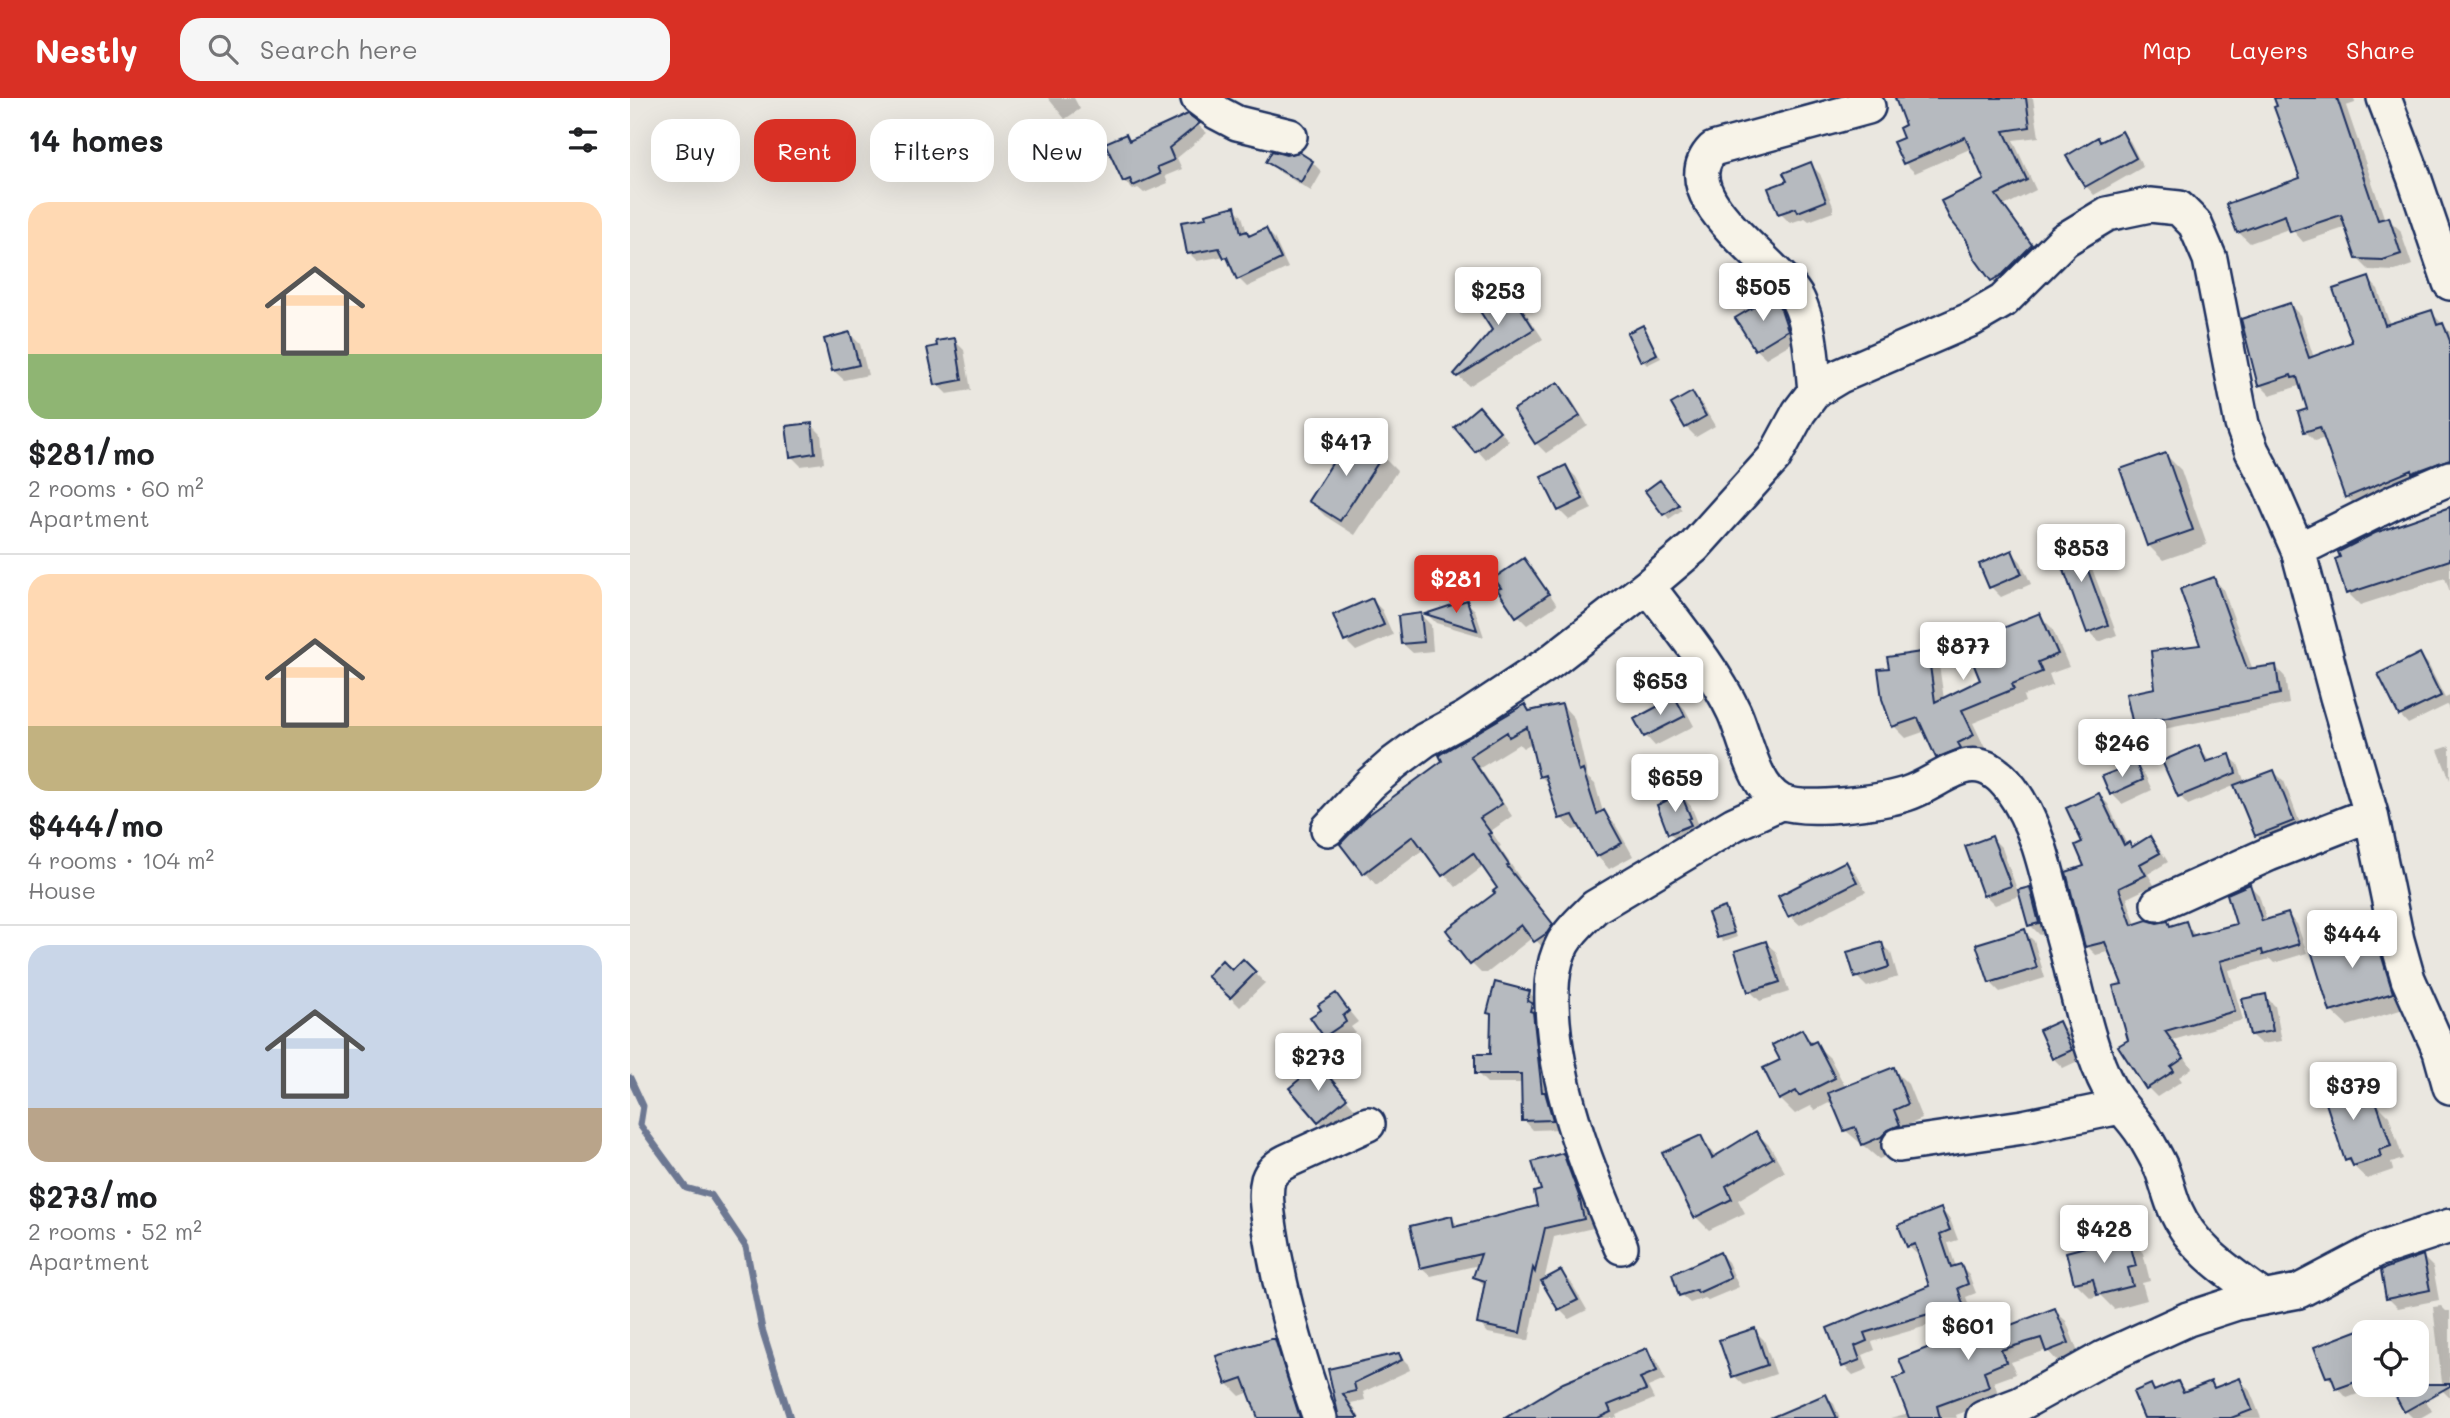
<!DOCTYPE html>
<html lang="en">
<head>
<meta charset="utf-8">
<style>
	:root { --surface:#fff; --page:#f6f6f6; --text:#202124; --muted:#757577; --line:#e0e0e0; --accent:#d93025 }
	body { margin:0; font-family:Mali,sans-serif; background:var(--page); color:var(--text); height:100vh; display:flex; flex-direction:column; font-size:26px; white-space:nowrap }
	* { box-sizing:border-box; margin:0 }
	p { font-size:23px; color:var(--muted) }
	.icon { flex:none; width:38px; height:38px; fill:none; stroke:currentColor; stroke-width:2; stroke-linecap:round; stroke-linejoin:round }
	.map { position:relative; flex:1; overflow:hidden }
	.drawer { display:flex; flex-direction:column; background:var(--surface); width:630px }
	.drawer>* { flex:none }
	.top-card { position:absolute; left:21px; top:21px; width:665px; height:63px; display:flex; gap:14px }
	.fabs { position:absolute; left:1722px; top:1222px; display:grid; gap:14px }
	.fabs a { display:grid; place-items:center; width:77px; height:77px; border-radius:14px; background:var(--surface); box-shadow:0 7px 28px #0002; font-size:35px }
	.price { position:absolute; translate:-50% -60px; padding:0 16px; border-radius:7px; background:#fff; color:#222; font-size:23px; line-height:46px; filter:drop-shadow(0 2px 4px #0008) }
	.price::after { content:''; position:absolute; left:50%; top:42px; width:21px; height:16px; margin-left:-10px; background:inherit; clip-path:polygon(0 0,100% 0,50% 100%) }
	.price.selected { background:var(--accent); color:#fff }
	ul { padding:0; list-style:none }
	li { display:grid; align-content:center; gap:14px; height:371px; padding:0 28px }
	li+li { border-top:2px solid var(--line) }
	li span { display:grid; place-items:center; height:217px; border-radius:21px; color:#555 }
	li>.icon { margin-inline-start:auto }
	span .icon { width:126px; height:126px; fill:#fffc; stroke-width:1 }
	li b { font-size:30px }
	h2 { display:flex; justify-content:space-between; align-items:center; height:84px; padding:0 28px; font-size:30px }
	.tag { padding:0 24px; border-radius:21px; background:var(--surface); box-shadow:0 7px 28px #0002; font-size:24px; line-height:63px }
	.tag.selected { background:var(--accent); color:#fff }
	header { display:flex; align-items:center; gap:42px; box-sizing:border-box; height:98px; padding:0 35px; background:var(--accent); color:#fff }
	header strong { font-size:33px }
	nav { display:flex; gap:38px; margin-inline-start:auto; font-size:24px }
	.search { width:490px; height:63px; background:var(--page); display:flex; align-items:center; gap:18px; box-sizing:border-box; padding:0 24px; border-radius:21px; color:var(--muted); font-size:26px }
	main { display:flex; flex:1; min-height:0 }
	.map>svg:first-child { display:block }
	.shadow { fill:#0003; fill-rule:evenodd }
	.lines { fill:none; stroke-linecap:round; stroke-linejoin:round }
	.stream { stroke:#6d7892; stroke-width:7 }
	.building { fill:#b6babf; stroke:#1b2f5e; stroke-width:2 }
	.minor-casing { stroke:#1b2f5e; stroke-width:38 }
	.minor { stroke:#f7f3e8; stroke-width:33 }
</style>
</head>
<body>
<header>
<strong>Nestly</strong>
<div class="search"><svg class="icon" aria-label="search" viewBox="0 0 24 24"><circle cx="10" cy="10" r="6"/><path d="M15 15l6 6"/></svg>Search here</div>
<nav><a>Map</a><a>Layers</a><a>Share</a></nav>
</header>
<main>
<section class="drawer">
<h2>14 homes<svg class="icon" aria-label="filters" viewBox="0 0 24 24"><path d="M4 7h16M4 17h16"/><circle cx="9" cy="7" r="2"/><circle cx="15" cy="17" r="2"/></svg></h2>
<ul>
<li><span style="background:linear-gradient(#ffd9b3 70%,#8fb573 0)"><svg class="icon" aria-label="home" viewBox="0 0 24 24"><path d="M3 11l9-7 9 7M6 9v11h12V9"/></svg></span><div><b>$281/mo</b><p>2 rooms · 60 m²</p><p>Apartment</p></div></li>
<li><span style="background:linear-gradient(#ffd9b3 70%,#c2b280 0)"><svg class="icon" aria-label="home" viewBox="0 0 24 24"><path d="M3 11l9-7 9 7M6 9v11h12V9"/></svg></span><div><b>$444/mo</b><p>4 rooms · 104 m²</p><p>House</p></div></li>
<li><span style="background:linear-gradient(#c9d6e8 75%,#b9a48a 0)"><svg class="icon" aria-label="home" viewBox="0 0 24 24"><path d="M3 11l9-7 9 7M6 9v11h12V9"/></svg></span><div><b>$273/mo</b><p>2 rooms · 52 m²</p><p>Apartment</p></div></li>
</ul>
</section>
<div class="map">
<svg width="1820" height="1320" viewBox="0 0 1820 1320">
	<rect width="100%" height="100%" fill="#eae7e0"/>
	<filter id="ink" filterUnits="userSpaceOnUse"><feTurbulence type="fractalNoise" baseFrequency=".0143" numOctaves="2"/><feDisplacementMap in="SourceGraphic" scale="14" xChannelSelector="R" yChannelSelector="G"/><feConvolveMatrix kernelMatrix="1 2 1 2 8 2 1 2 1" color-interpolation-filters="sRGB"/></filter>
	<g filter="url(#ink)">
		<path class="shadow" d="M418 0H444L450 11 435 21Z
			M1333 0H1403L1409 39 1383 42 1406 92 1374 108 1410 158 1372 192 1362 182 1356 82 1342 50 1285 75 1275 65Z
			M1643 0H1724L1725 5 1716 8 1755 122 1758 121 1770 132 1782 167 1765 173 1739 172 1727 160 1717 129 1673 144 1661 130 1620 145 1608 134 1672 81Z
			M558 18 577 35 547 60 552 71 535 78 538 85 514 95 508 90 503 92 494 83 496 38 501 44Z
			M1492 35 1500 43 1513 69 1464 97 1456 88 1439 58Z
			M638 63 682 64 692 74 681 93 648 73Z
			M1180 66 1190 76 1203 108V114L1179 123 1175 120 1160 125 1150 115 1140 91 1159 84Z
			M604 110 612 118 617 135 621 139 636 132 644 140 658 170 617 189 609 181 601 165 595 158 567 163 559 155 578 121Z
			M1738 181 1748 191 1760 227 1801 214 1820 234V374L1727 409 1717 399 1696 340 1685 343 1675 333 1679 312 1672 287 1640 297 1630 287 1660 207 1670 217 1684 260 1724 245Z
			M877 190 886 200 913 241 839 288 826 276 864 232Z
			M1141 200 1160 223 1167 242 1136 260 1126 251Z
			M1013 229 1031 260 1017 267 1013 263Z
			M220 236 230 246 238 277 214 282 204 273Z
			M324 242 334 252 341 292 317 296 307 286Z
			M928 286 938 296 958 328 916 355 906 345Z
			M1062 296 1072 306 1085 328 1066 339 1056 329Z
			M859 320 879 343 856 362 847 352Z
			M181 326 191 336 194 365 171 368 161 358Z
			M1536 357 1551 372 1577 447 1533 462 1518 447Z
			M752 358 767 373 725 437 695 418 680 403Z
			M936 369 946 379 962 411 939 422 929 412Z
			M1035 388 1052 412 1039 421 1018 393Z
			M1820 411V494L1815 480 1730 507 1718 495Z
			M1444 439 1454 449 1487 537 1469 544 1459 534Z
			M1382 454 1391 464 1401 486 1371 499 1361 489Z
			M894 463 904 472 927 507 897 527 887 517Z
			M1584 481 1593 491 1623 572 1646 569 1655 579 1659 606 1514 635 1504 626 1527 592 1572 548Z
			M742 502 752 512 763 537 726 553 716 543 705 518Z
			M836 504 845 512 854 539 806 525 798 517Z
			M791 517 801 527 803 553 783 555 773 546Z
			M1410 518 1422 530 1439 569 1419 576 1423 587 1393 598 1395 604 1343 625 1355 650 1339 657 1320 671 1308 659 1296 633 1276 640 1264 628 1261 571 1297 555 1309 567 1314 601 1352 583Z
			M1790 557 1798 566 1815 600 1820 598V614L1817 607 1778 626 1770 617Z
			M1045 601 1055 611 1064 628 1025 648 1016 638Z
			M932 607 944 620 958 680 965 686 973 714 985 726 1003 758 979 771 967 758 952 730 943 732 931 720 921 688 910 678 902 645 893 650 889 646 850 670 882 718 861 733 871 748 869 749 890 780 888 781 934 839 918 855 903 839 857 875H851L838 862 869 790 854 768 826 789 794 751 746 787 712 746 894 608 901 615Z
			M1820 648V682L1808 652Z
			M1569 649 1580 664 1599 658 1608 666 1615 685 1644 674 1654 683 1673 733 1636 747 1627 737 1606 687 1558 707 1550 698Z
			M1505 667 1515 677 1522 692 1492 706 1482 696Z
			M1469 697 1478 706 1497 747 1503 750 1520 741 1529 750 1538 764 1518 776 1524 787 1497 800 1506 827 1538 824 1542 829 1555 825 1566 838 1608 827 1620 788 1629 797 1637 823 1658 817 1667 826 1677 855 1644 865 1640 861 1599 872 1613 922 1543 942 1562 970 1549 979 1552 983 1527 999 1518 990 1500 943 1494 887 1481 853 1466 857 1457 848 1454 745Z
			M1051 698 1061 708 1070 730 1050 745 1040 735Z
			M1362 740 1372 750 1388 794 1400 791 1410 801 1418 835 1410 837 1400 827 1391 797 1365 807 1355 797Z
			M1216 765 1226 775 1236 794 1170 827 1160 818Z
			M1095 811 1099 816 1107 839 1093 844 1089 839Z
			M1743 832 1758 847 1777 910 1717 928 1701 913Z
			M1394 833 1404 843 1415 880 1370 894 1360 884Z
			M1136 845 1146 854 1159 894 1130 903 1120 893Z
			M1251 846 1261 855 1268 879 1237 889 1227 879Z
			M613 863 635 885 610 909 579 878 602 874Z
			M899 894 908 904 931 1031 903 1032 894 1022 893 985H857L847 975 861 958 862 918 859 914Z
			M706 897 728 924 721 929 725 934 705 948 695 938 693 912Z
			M1635 898 1645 908 1652 943 1631 946 1621 937Z
			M1429 925 1438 935 1450 962 1433 970 1423 960Z
			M1172 934 1200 960 1216 990 1263 971 1278 986 1292 1021 1278 1027 1284 1042 1266 1054 1249 1061 1215 1032 1203 1003 1185 1012 1181 1008 1165 1016 1150 1001 1152 962ZM1234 1027 1220 1032V1029Z
			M1708 975 1721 988 1728 1010 1746 1005 1759 1018 1773 1061 1761 1065 1763 1072 1737 1081 1717 1062 1699 1008 1693 1002Z
			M697 978 725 1011 699 1032 689 1023Z
			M1126 1035 1140 1048 1155 1074 1108 1102 1115 1115 1079 1132 1066 1119 1070 1039 1087 1059Z
			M933 1057 942 1066 958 1109 963 1130 924 1139 914 1183 931 1174 941 1184 957 1212 939 1221 929 1211 911 1181 899 1243 858 1235 849 1225 855 1188 845 1178 849 1167 801 1178 791 1169 821 1120 830 1129 909 1109 913 1094Z
			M1311 1112 1320 1121 1328 1142 1318 1145 1326 1169 1330 1168 1339 1177 1346 1195 1336 1199 1341 1215 1242 1244 1245 1252 1233 1257 1238 1271 1223 1277 1214 1268 1199 1231 1302 1189 1291 1156 1288 1157 1278 1148Z
			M1498 1139 1513 1155 1520 1183 1512 1185 1517 1202 1484 1211 1470 1197 1461 1200 1446 1185Z
			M1090 1156 1098 1164 1109 1189 1078 1202 1075 1200 1060 1205 1051 1197Z
			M1793 1159 1803 1169 1809 1202 1768 1210 1758 1200Z
			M1811 1208 1816 1213H1820V1300L1813 1293 1803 1209Z
			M1424 1212 1436 1223 1449 1257 1429 1265 1417 1252 1381 1264 1386 1276 1364 1284 1370 1301 1326 1317 1327 1320H1260L1279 1315 1359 1227 1363 1231H1374Z
			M1124 1232 1134 1242 1146 1276 1114 1287 1104 1278Z
			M1733 1232 1734 1286H1754L1717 1300 1697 1278Z
			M644 1243 657 1255 677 1320H627L629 1319 620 1294 610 1298 597 1285Z
			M1016 1252 1026 1261 1035 1282 1018 1289 1024 1301 986 1317 987 1320H879Z
			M768 1256 778 1266 780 1272 733 1294 735 1302 721 1305 730 1320H710L703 1294ZM753 1269H761L717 1290 716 1287Z
			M1610 1282 1620 1293 1631 1320H1516L1520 1288 1527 1294 1548 1285 1557 1294 1580 1285 1586 1291Z
			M1786 1286 1802 1313 1790 1320H1783L1776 1313Z
			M1195 1298 1204 1306 1210 1320H1144Z"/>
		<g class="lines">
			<path class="stream" d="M0 980 13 1008 10 1027 56 1090 81 1097 116 1149 132 1231 160 1320"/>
		</g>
		<path class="building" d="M1265 0H1396L1400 29 1374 33 1397 82 1366 97 1402 147 1373 176 1361 183 1345 161 1336 141 1320 121 1311 103 1354 82 1335 39 1273 66 1263 44 1273 40 1269 30 1275 27Z
			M1644 0H1707L1748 122 1759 119 1771 156 1753 162 1726 161 1711 117 1660 134 1655 117 1607 135 1596 106 1670 80 1644 9 1647 8Z
			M558 16 570 25 539 50 544 62 527 69 530 76 503 88 500 81 493 84 475 45 496 36 499 43Z
			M1492 33 1506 60 1455 89 1436 58 1468 39 1470 44Z
			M642 53 656 57 669 54 683 63 671 84 636 64Z
			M1181 64 1196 103 1168 114 1166 110 1148 116 1138 90 1157 83 1153 75Z
			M605 108 611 135 617 133 619 138 636 130 651 161 607 182 597 159 594 160 589 150 557 156 551 124 576 120 575 116Z
			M1739 179 1755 227 1802 212 1807 227 1813 225 1820 243V361L1782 375V372L1715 400 1690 329 1674 334 1668 314 1677 311 1667 279 1662 280 1661 277 1628 288 1611 221 1660 205 1679 260 1722 244 1703 191Z
			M877 188 904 231 827 279 824 276 862 232 846 207Z
			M1142 198 1151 211 1158 232 1125 252 1105 220Z
			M1013 227 1027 256 1011 264 997 235Z
			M220 234 229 267 202 273 194 241Z
			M325 240 332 282 305 287 297 250 307 248 306 243Z
			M928 284 950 318 905 346 883 312Z
			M1062 294 1076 318 1055 330 1041 306Z
			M849 308 870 333 845 354 824 329Z
			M182 325 185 355 160 359 156 328Z
			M721 336 753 357 710 423 678 403Z
			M1536 355 1563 432 1517 448 1490 371Z
			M936 367 953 401 928 413 911 379Z
			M1030 382 1049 407 1033 417 1015 393Z
			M1820 409V462L1716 496 1705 461 1710 459 1708 454 1745 435Z
			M1445 437 1478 527 1457 535 1424 445Z
			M1382 452 1392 476 1359 490 1349 466Z
			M894 460 919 496 886 519 867 491 871 490 864 480Z
			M1584 479 1617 571 1646 567 1650 596 1503 627 1496 596 1525 590 1521 553 1570 547 1550 491Z
			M742 500 754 527 714 544 703 517Z
			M837 502 847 532 795 516Z
			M791 515 794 544 771 546 768 518Z
			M1410 515 1428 556 1408 564 1412 574 1382 586 1384 591 1332 612 1344 637 1328 645 1331 650 1306 660 1288 620 1262 629 1252 601 1248 571 1259 570 1257 559 1298 553 1305 604 1350 582 1339 555 1350 551 1346 541Z
			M1790 555 1811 598 1769 618 1748 576Z
			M1045 599 1055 618 1014 639 1004 621Z
			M895 606 899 613 932 606 949 674 953 672 967 716 974 712 992 745 966 759 943 717 929 721 915 677 909 679 897 629 879 639 877 634 840 658 872 706 850 720 861 735 858 736 879 767 877 768 923 826 917 835 904 844 891 827 840 867 820 841 822 840 816 832 865 795 863 793 867 790 843 755 812 778 783 738 733 776 710 746 737 718 812 663 809 657Z
			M1569 647 1576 664 1600 656 1606 675 1548 699 1532 663Z
			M1506 665 1513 682 1480 697 1472 678Z
			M1644 672 1664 723 1625 738 1604 687Z
			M1469 695 1494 747 1499 744 1502 749 1520 738 1530 755 1510 766 1516 777 1489 790 1502 827 1517 822 1527 825 1538 823 1540 828 1556 823 1561 838 1606 826 1597 796 1620 786 1632 823 1658 815 1669 846 1633 857 1632 852 1590 863 1605 913 1535 933 1554 960 1541 969 1544 973 1516 991 1488 948 1498 942 1483 888 1492 886 1475 844 1455 849 1436 774 1454 768 1445 747 1452 744 1436 710Z
			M1051 696 1061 720 1058 721 1061 727 1038 736 1027 707Z
			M1362 738 1381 788 1353 798 1335 748Z
			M1216 763 1227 784 1158 819 1148 798Z
			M1400 789 1409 825 1398 828 1388 792Z
			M1095 809 1104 835 1087 840 1078 815Z
			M1743 830 1763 895 1700 914 1680 849Z
			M1395 831 1407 870 1359 885 1346 846Z
			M1136 843 1150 884 1118 894 1105 853Z
			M1252 844 1259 869 1225 880 1217 854Z
			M613 861 626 874 600 900 577 878 592 862 602 872Z
			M865 884 900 893 897 903 902 905 900 913 903 914 912 994H915L923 1022 892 1023 891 976H845V956H860L861 916 857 915Z
			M706 895 719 913 713 918 716 924 694 939 680 919 691 912 688 907Z
			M1636 896 1643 933 1620 937 1612 901Z
			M1429 923 1442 952 1422 961 1409 932Z
			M1172 931 1180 946 1186 943 1205 980 1169 998 1166 993 1149 1002 1133 970 1150 962 1142 947Z
			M688 966 717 1000 688 1024 659 990Z
			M1264 969 1278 1006 1264 1012 1270 1027 1258 1032 1251 1039 1232 1047 1225 1029 1214 1033 1198 995Z
			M1709 973 1720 1011 1746 1003 1761 1048 1749 1052 1751 1059 1723 1068 1720 1061 1715 1063 1695 1002 1691 1003 1684 981Z
			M1126 1033 1143 1060 1096 1088 1102 1101 1064 1120 1032 1055 1071 1037 1082 1060Z
			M933 1055 949 1098 954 1121 915 1130 905 1174 903 1170 890 1235 847 1226 855 1183 843 1179 851 1156 790 1170 780 1128 822 1118 824 1129 907 1108 904 1094 911 1092 902 1064Z
			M1311 1110 1320 1132 1310 1136 1321 1169 1331 1166 1338 1186 1328 1190 1333 1206 1234 1235 1237 1243 1225 1248 1230 1262 1212 1269 1197 1230 1299 1188 1285 1146 1277 1149 1268 1127Z
			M1498 1138 1506 1168 1498 1170 1503 1188 1467 1197 1463 1181 1444 1185 1436 1154Z
			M1090 1154 1101 1180 1068 1195 1066 1192 1049 1198 1042 1176Z
			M1793 1157 1800 1192 1756 1201 1751 1172Z
			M931 1172 948 1202 928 1212 911 1183Z
			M1425 1210 1439 1245 1416 1254 1411 1240 1371 1252 1376 1264 1354 1273 1359 1289 1307 1308 1310 1320H1279L1264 1281 1275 1276 1269 1261 1360 1225 1362 1230 1371 1226 1373 1230Z
			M1125 1230 1137 1267 1102 1279 1089 1242Z
			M1734 1230V1281L1706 1291 1701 1278 1696 1279 1684 1249Z
			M641 1241H645L670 1320H628L613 1280 596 1286 586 1258Z
			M1017 1250 1027 1273 1010 1280 1016 1292 978 1307 981 1314 968 1320H875L933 1285Z
			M769 1255 772 1262 724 1285 726 1293 713 1296 728 1320H709L698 1271Z
			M1610 1280 1622 1312 1601 1320H1514L1503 1294 1521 1286 1524 1293 1548 1283 1553 1294 1581 1283 1584 1290Z
			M1759 1286H1820V1288L1774 1314Z
			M1196 1296 1207 1320H1140Z"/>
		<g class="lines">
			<defs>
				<path id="minor" d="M568 0 588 15 607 25 660 38
					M1754 0 1784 79 1820 185
					M1185 293C1182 264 1181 228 1168 202 1150 164 1036 99 1083 51L1238 9
					M1668 452 1766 403 1820 380
					M1018 488C1047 527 1084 571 1104 614 1116 640 1124 691 1152 704 1176 714 1251 704 1276 696 1316 683 1344 642 1381 691 1412 733 1419 790 1433 839 1446 885 1457 949 1479 990 1489 1010 1507 1023 1517 1043 1522 1052 1528 1062 1532 1072 1537 1085 1540 1100 1546 1113 1563 1152 1601 1175 1634 1200
					M698 731 740 686 764 665 795 642 836 620 919 565 1018 488 1064 449 1144 360 1169 314 1185 293 1210 278 1342 221 1373 203 1434 142 1477 116 1520 107 1549 110 1565 126 1580 161 1612 326 1622 353 1638 383 1668 452 1707 599 1741 716 1767 842 1778 881 1810 953 1820 989
					M1528 806 1639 756 1741 716
					M1269 1047 1393 1029 1490 1009
					M991 1149C960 1076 930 1004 923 924 921 897 920 869 933 845 941 831 954 820 965 809L1104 726 1152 704
					M690 1320C668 1258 650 1196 640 1130 638 1115 634 1097 638 1082 641 1073 649 1067 657 1063L738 1026
					M1353 1320 1390 1306 1473 1260 1558 1221 1607 1205 1669 1193 1747 1152 1820 1128"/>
			</defs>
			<use href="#minor" class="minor-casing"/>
			<use href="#minor" class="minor"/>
		</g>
	</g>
</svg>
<div class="fabs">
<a><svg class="icon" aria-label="locate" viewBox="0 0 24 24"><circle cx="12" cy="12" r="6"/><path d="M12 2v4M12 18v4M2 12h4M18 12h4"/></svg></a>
</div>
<b class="price" style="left:1133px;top:225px">$505</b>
<b class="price" style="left:868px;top:229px">$253</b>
<b class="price" style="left:716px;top:380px">$417</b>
<b class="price" style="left:1451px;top:486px">$853</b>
<b class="price selected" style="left:826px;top:517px">$281</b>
<b class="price" style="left:1333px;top:584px">$877</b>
<b class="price" style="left:1030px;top:619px">$653</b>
<b class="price" style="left:1492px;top:681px">$246</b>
<b class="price" style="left:1045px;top:716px">$659</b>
<b class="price" style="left:1722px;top:872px">$444</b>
<b class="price" style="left:688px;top:995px">$273</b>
<b class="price" style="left:1723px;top:1024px">$379</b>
<b class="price" style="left:1474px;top:1167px">$428</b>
<b class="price" style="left:1338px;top:1264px">$601</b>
<div class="top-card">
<a class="tag">Buy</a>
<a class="tag selected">Rent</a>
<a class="tag">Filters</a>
<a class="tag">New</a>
</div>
</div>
</main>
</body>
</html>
